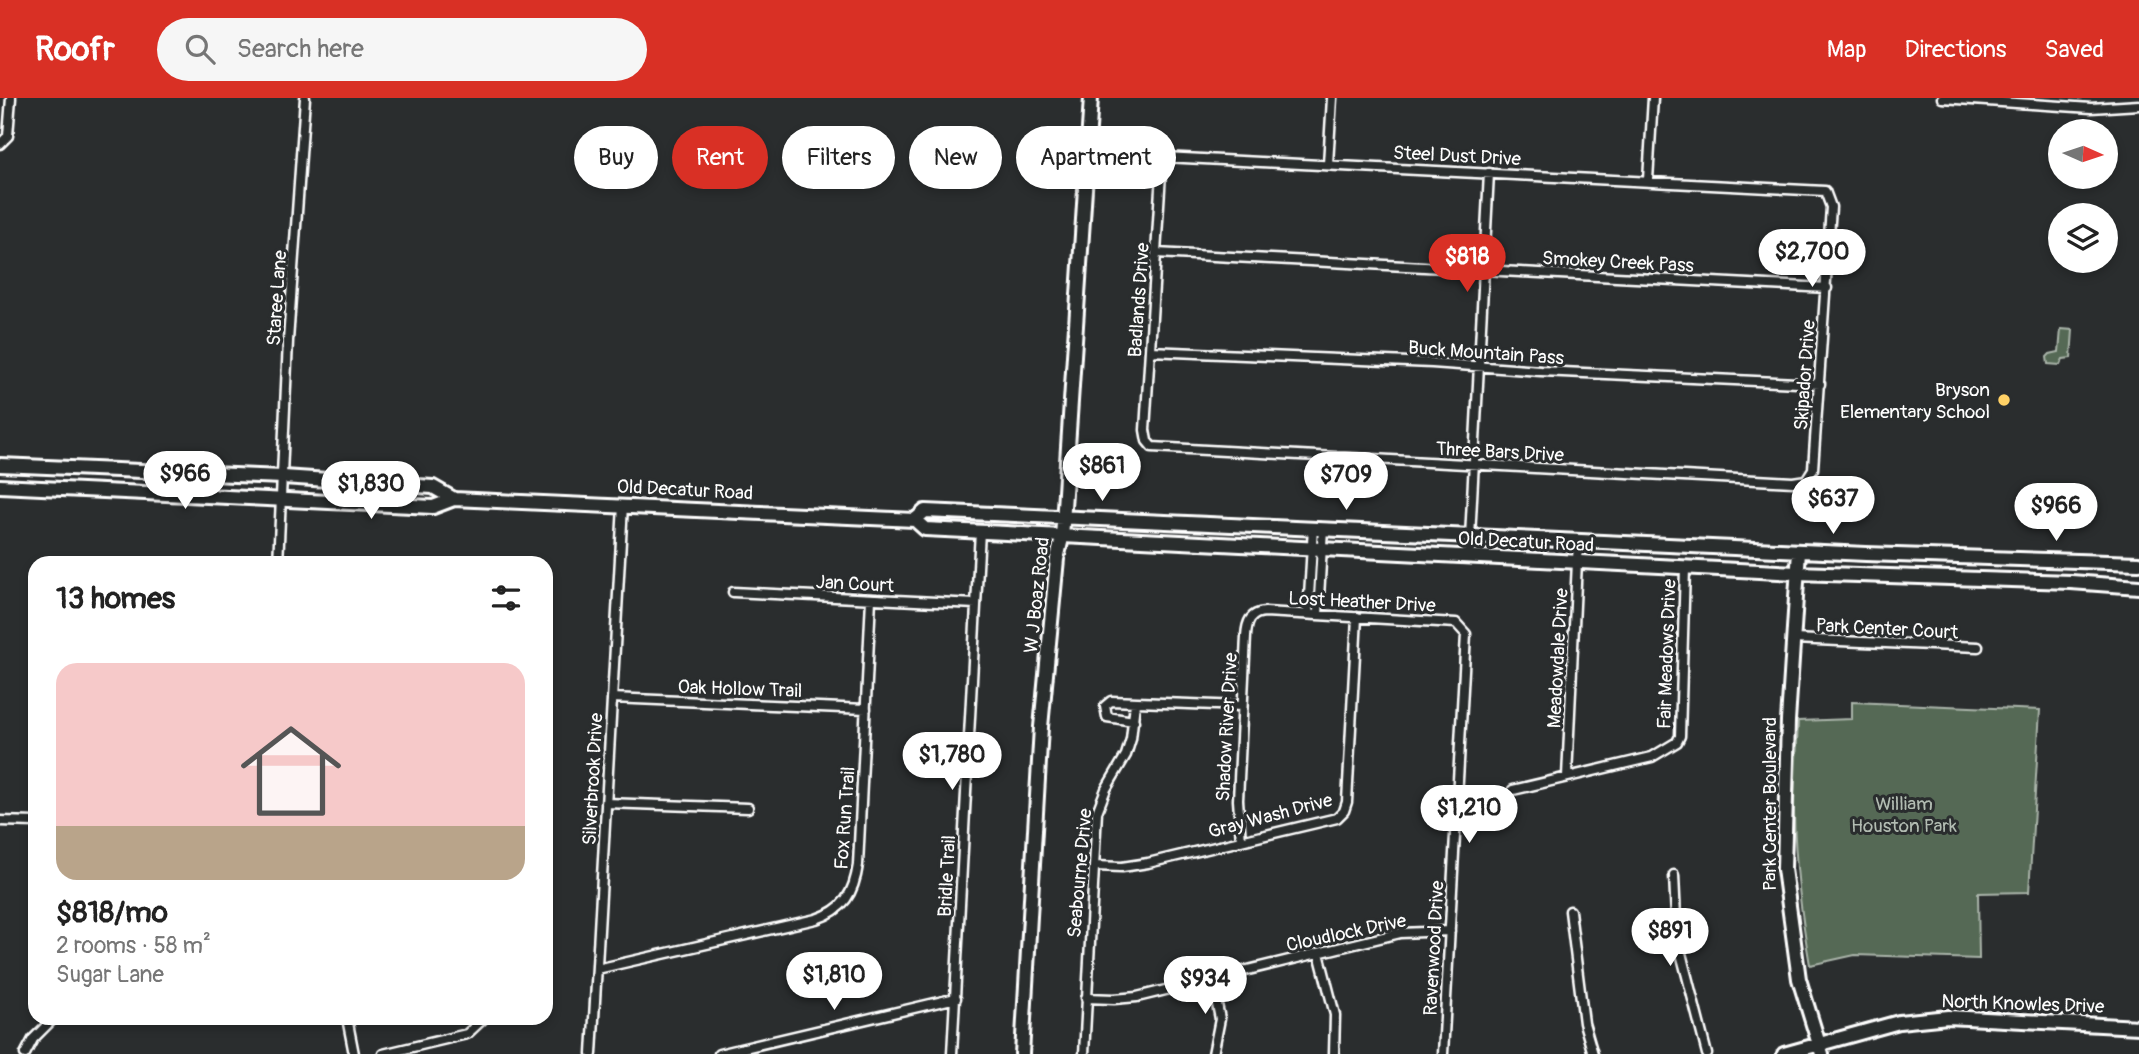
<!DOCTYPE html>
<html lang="en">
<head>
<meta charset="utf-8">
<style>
	:root { --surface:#fff; --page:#f6f6f6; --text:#222; --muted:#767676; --line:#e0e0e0; --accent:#d93025 }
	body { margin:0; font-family:Pangolin,sans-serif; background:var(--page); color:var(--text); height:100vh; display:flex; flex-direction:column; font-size:26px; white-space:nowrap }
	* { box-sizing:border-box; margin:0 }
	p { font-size:23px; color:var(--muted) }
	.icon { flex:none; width:38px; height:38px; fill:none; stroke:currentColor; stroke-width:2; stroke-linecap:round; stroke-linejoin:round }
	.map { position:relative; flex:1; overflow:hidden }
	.sheet { position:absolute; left:28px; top:458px; width:525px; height:469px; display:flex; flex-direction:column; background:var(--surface); border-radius:21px; box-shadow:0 4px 10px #0003 }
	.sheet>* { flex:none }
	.top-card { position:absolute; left:574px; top:28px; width:665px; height:63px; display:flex; gap:14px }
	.needle { width:46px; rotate:93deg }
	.fabs { position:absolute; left:2048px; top:21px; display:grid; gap:14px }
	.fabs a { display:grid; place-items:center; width:70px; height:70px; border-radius:50%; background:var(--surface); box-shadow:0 4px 10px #0003; font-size:35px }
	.price { position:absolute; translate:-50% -60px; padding:0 16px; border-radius:24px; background:#fff; color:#222; font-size:23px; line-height:46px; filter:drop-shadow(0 2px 4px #0008) }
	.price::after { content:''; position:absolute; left:50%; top:42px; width:21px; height:16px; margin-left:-10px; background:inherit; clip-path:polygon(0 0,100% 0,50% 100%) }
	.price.active { background:var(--accent); color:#fff }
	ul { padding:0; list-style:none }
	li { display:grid; align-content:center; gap:14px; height:371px; padding:0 28px }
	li+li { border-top:2px solid var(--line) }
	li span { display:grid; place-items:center; height:217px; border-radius:21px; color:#555 }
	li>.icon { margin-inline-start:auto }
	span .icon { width:126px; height:126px; fill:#fffc; stroke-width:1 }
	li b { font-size:30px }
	h2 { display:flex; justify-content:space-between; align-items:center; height:84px; padding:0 28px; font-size:30px }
	.pill { padding:0 24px; border-radius:32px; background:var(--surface); box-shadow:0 4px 10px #0003; font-size:24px; line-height:63px }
	.pill.active { background:var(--accent); color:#fff }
	header { display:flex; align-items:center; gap:42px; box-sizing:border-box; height:98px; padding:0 35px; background:var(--accent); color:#fff }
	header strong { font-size:33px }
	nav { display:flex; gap:38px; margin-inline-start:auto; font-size:24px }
	.search { width:490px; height:63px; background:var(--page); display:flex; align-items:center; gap:18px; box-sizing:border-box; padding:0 24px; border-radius:38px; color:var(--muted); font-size:26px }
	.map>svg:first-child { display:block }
	.green { fill:#556954; stroke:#aab4aa; stroke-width:2 }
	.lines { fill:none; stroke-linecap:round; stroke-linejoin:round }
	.street-casing { stroke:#fff; stroke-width:13 }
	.secondary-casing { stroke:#fff; stroke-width:18 }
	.street { stroke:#2a2d2e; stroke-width:8 }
	.secondary { stroke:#2a2d2e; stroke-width:12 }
	.poi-dot { fill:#ffd166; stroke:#2a2d2e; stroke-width:2.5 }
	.labels { text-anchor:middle; stroke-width:6; stroke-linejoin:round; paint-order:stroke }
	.street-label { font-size:19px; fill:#fff; stroke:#2a2d2e }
	.poi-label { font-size:19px; fill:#fff; stroke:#2a2d2e; text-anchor:end }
	.park-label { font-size:19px; fill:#b2bcb2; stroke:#2a2d2e }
</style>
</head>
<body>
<header>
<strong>Roofr</strong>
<div class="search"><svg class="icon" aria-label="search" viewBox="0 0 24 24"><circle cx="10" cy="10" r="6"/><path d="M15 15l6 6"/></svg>Search here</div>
<nav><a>Map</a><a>Directions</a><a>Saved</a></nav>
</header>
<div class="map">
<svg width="2139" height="956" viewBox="0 0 2139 956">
	<rect width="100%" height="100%" fill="#2a2d2e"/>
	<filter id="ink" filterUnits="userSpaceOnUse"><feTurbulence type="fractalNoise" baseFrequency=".0143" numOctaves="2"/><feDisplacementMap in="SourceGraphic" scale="14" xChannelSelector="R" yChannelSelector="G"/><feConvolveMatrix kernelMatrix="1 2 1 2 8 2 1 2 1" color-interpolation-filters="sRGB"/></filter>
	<g filter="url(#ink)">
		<path class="green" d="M2061 231 2073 232 2071 260 2063 261 2060 267 2048 266 2047 259 2050 256 2059 254Z
			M1852 604 2040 612 2029 794 1978 795 1979 861 1855 857 1810 867C1801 816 1795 766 1794 715 1794 684 1797 653 1798 623L1852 621Z"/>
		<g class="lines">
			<defs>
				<path id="street" d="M1942 0 2091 10 2139 7
					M0 46 8 38 11 0
					M1087 55 1825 93 1831 109 1813 371 1806 382 1793 384 1152 349 1147 343 1145 332 1162 59
					M1328 66 1332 0
					M1648 82 1653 0
					M1156 155 1827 190
					M1150 253 1432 265 1541 273 1820 286
					M1469 459 1489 75
					M278 466 288 243 305 0
					M733 494 976 506
					M1308 516 1313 429
					M1318 517 1323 430
					M1793 541 1978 549
					M612 600 866 611
					M1134 623 1107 619 1105 608 1111 603 1242 608
					M1567 679 1578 442
					M1513 692 1652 659 1677 644 1680 638 1685 470
					M606 705 748 710
					M0 723 35 724
					M1241 743 1238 702 1246 538C1247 524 1250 515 1265 514L1456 525 1466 536 1443 956
					M1094 768 1122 769 1148 765 1337 720 1344 713 1347 704 1357 519
					M1674 777 1676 820 1681 855 1707 956
					M1570 813 1584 925 1593 956
					M1319 855 1335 917 1334 956
					M597 871 816 821C844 812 854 795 858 767L871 501
					M1212 881 1220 921 1213 956
					M1086 900 1114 901 1137 899 1400 835 1450 833
					M347 920 354 956
					M25 956 33 941 54 920
					M383 956 467 936 484 920
					M592 956 623 407
					M719 956 956 900
					M952 956 980 433
					M1084 956 1097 714 1106 691 1126 657 1131 641 1135 605"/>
				<path id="secondary" d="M0 367 283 379 433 389 454 401
					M0 388 433 409 454 401 915 422 925 431 1797 475 2071 484 2139 489
					M915 422 925 413 1866 456 2139 465
					M1799 453 1788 623 1784 771 1799 881 1822 956
					M1022 956 1041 629 1057 461 1062 440 1091 0
					M1784 956 1899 924 1948 919 2139 929"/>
			</defs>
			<use href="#street" class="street-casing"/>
			<use href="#secondary" class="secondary-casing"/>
			<use href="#street" class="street"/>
			<use href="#secondary" class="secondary"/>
		</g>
	</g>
	<circle class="poi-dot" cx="2004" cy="302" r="7"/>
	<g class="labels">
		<g class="street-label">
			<text transform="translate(1457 57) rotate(3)" y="7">Steel Dust Drive</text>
			<text transform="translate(1618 163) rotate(3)" y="7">Smokey Creek Pass</text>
			<text transform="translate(276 200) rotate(-86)" y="7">Staree Lane</text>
			<text transform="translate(1138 202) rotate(-86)" y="7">Badlands Drive</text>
			<text transform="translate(1486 254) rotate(4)" y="7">Buck Mountain Pass</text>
			<text transform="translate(1804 277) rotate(-86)" y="7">Skipador Drive</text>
			<text transform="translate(1500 353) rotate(3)" y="7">Three Bars Drive</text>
			<text transform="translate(685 391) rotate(3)" y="7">Old Decatur Road</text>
			<text transform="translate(1526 443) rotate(3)" y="7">Old Decatur Road</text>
			<text transform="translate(855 485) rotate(3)" y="7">Jan Court</text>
			<text transform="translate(1036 497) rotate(-84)" y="7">W J Boaz Road</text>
			<text transform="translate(1362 503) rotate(3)" y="7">Lost Heather Drive</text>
			<text transform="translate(1887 530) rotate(3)" y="7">Park Center Court</text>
			<text transform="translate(1666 556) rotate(-88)" y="7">Fair Meadows Drive</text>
			<text transform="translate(1557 560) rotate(-87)" y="7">Meadowdale Drive</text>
			<text transform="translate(740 590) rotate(2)" y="7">Oak Hollow Trail</text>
			<text transform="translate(1226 629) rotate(-87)" y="7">Shadow River Drive</text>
			<text transform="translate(592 681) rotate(-87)" y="7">Silverbrook Drive</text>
			<text transform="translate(1769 706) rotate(-90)" y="7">Park Center Boulevard</text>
			<text transform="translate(1270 717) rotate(-15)" y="7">Gray Wash Drive</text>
			<text transform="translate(844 720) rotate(-86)" y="7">Fox Run Trail</text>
			<text transform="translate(1079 775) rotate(-85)" y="7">Seabourne Drive</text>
			<text transform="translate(946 778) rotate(-87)" y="7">Bridle Trail</text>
			<text transform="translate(1346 834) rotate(-12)" y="7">Cloudlock Drive</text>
			<text transform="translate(1433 850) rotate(-87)" y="7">Ravenwood Drive</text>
			<text transform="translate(2023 905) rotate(2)" y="7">North Knowles Drive</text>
		</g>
		<g class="poi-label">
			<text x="1990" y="298">Bryson<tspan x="1990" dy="22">Elementary School</tspan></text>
		</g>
		<g class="park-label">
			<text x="1904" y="712">William<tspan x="1904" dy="22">Houston Park</tspan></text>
		</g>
	</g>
</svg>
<div class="fabs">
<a><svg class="needle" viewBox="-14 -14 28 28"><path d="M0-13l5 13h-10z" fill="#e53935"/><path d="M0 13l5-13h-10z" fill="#767676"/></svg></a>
<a><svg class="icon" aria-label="layers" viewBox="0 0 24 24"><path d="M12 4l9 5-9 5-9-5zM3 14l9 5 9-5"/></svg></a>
</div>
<b class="price" style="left:1812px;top:191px">$2,700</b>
<b class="price active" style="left:1467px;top:196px">$818</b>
<b class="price" style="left:1102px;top:405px">$861</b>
<b class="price" style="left:185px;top:413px">$966</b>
<b class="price" style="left:1346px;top:414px">$709</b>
<b class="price" style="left:371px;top:423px">$1,830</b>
<b class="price" style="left:1833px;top:438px">$637</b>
<b class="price" style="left:2056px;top:445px">$966</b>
<b class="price" style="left:952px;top:694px">$1,780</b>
<b class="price" style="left:1469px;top:747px">$1,210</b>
<b class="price" style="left:1670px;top:870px">$891</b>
<b class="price" style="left:834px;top:914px">$1,810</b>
<b class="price" style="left:1205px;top:918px">$934</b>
<div class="top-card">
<a class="pill">Buy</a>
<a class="pill active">Rent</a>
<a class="pill">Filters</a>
<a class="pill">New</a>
<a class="pill">Apartment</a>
</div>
<section class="sheet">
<h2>13 homes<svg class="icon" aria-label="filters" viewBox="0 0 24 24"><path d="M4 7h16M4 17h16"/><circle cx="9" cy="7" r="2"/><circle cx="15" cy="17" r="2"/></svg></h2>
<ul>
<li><span style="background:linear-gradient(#f6c9c9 75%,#b9a48a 0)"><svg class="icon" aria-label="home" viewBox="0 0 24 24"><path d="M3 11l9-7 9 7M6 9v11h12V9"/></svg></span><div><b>$818/mo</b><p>2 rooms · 58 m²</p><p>Sugar Lane</p></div></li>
</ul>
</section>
</div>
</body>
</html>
